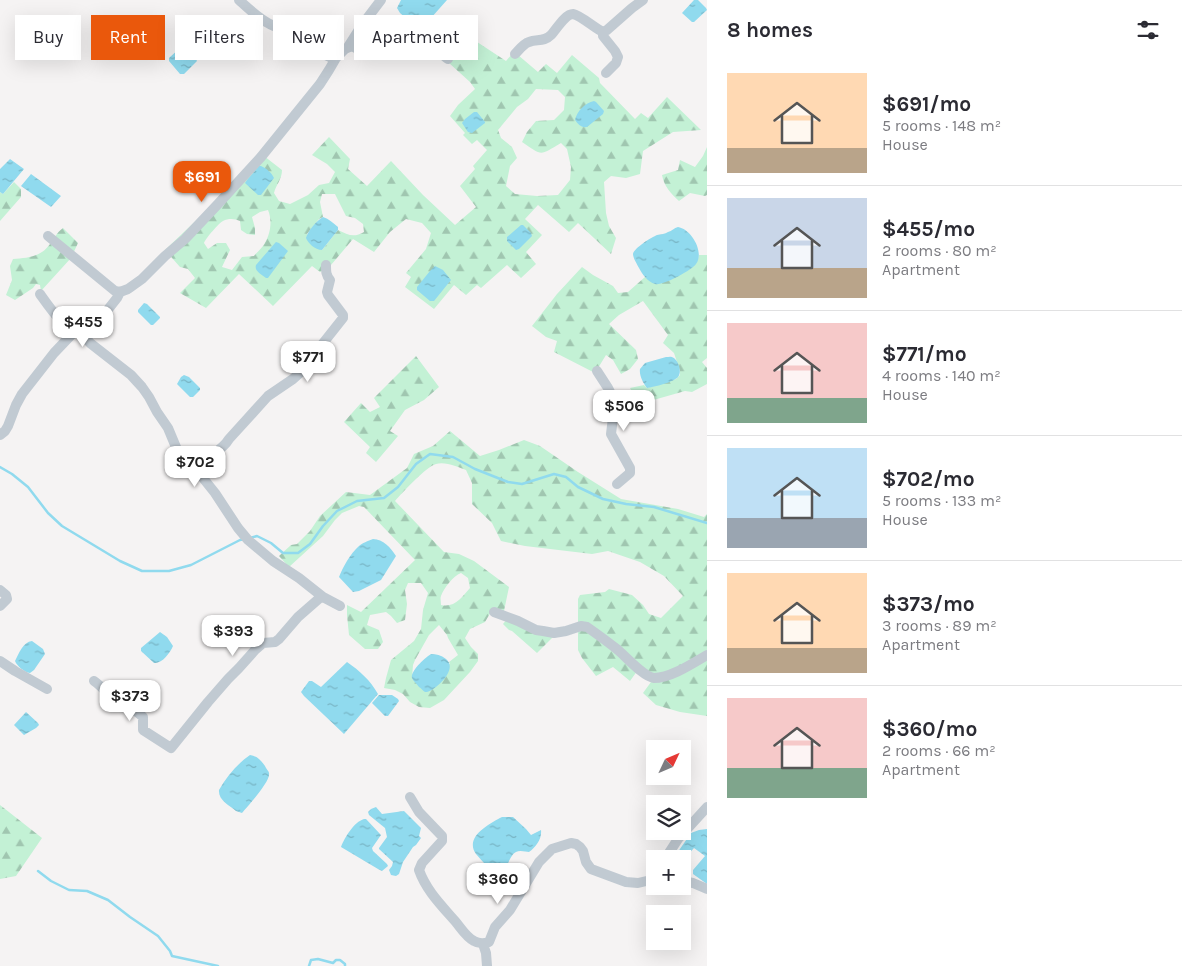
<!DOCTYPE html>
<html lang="en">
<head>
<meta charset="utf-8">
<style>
	:root { --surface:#fff; --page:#f7f7f7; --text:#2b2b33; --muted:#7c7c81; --line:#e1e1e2; --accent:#ea580c }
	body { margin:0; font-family:Karla,sans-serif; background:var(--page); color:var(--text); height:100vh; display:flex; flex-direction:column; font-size:19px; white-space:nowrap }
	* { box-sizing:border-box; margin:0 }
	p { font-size:16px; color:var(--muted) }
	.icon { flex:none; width:28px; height:28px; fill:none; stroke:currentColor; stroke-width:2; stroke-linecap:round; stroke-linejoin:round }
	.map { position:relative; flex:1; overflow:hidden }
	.sheet { display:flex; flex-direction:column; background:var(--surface); width:475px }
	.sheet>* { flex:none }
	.banner { position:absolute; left:15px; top:15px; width:475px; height:45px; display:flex; gap:10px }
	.needle { width:32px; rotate:46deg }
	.buttons { position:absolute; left:646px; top:740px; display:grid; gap:10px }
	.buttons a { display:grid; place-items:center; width:45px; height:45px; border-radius:0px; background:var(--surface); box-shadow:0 5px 20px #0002; font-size:25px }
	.price { position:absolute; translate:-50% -42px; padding:0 11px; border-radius:10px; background:#fff; color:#222; font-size:16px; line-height:32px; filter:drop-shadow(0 1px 2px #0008) }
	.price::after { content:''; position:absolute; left:50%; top:30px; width:15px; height:11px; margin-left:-8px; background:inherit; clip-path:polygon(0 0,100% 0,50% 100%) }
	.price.on { background:var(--accent); color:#fff }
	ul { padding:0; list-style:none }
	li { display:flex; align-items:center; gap:15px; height:125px; padding:0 20px }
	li+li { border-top:1px solid var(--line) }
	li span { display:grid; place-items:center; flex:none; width:140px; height:100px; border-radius:0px; color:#555 }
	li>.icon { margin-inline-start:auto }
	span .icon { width:60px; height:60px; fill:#fffc; stroke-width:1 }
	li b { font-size:21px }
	h2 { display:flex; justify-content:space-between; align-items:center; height:60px; padding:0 20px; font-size:21px }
	.tag { padding:0 18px; border-radius:0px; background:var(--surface); box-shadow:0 5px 20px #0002; font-size:18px; line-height:45px }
	.tag.on { background:var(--accent); color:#fff }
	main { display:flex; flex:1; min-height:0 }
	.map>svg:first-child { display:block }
	.forest { fill:url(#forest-firs); fill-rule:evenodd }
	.water { fill:url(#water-ripples) }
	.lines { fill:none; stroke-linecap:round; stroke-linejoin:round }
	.stream { stroke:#90daee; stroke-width:2.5 }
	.street { stroke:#c1cad2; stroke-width:10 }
</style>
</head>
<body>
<main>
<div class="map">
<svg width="707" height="966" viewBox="0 0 707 966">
	<defs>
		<pattern id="forest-firs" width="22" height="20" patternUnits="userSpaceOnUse" patternTransform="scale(1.25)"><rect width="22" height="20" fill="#c3f1d5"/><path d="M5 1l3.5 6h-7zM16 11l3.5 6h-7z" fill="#a0c6b0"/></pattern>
		<pattern id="water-ripples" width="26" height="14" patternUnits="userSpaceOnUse" patternTransform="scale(1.25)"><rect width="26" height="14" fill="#90daee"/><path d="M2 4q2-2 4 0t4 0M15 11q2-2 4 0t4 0" fill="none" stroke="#78b4c4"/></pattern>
	</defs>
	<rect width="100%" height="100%" fill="#f5f3f3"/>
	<path class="forest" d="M463 36H468L506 61 512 54 518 55 538 72 546 64 557 73 572 55 599 78 600 83 635 119 641 113 648 118 667 97 701 130 673 132 643 151 640 174 626 178 611 176 604 182 606 213 609 226 616 238 611 254 578 223 569 232 538 205 525 219 542 235 526 252 536 264 521 278 507 265 481 288 477 285 466 295 454 285 434 309 405 287 411 277 406 273 426 249 431 233 422 223 406 219 390 232 374 252 353 239 331 265 320 272 312 266 273 306 239 274 206 308 180 293 195 278 188 269 180 267 165 250 264 156 282 170C282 179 276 185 274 193L279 201 290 204 308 195 319 185 329 183 335 172 327 164 312 155 329 137 350 159 348 169 367 186 391 161 423 195 455 225 476 207 460 186 475 169 473 166 487 150 477 140 472 144 463 135 465 133 450 116 458 105 475 89 470 82 449 63C450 50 450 42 463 36ZM536 89 558 90 565 97 564 110 554 120 536 121 527 132 522 142C543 156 539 156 561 143L567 149 571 167 570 180 558 195 537 196 515 194 506 186 510 166 517 158 512 147 501 138 498 130 517 107 528 99ZM322 194H335L346 216 355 218 363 224 364 232C354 238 348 235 338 230L322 250 307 234 319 219 323 217 320 202ZM268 210C273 222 270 236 263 246 260 250 256 253 254 256L242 257 232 270 222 267 230 250 226 243H217L208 249 204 243C206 238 219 223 223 221 229 218 235 219 240 221L241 230 247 234 255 235V228L252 217 260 212Z
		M707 147V195L705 196 690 193 679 201C671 194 664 186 662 175L678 170 680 160 695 167 703 156Z
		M14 182 21 189V197L0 221V192L3 194Z
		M63 228 78 243 71 258 41 291 40 285 36 284 33 288 15 300 6 295 12 280 10 266 13 259C27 258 41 257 50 244 55 238 56 233 63 228Z
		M699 255H707V358L702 362 707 368V384L692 392 685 391 643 403 637 401 630 388 644 385 647 388 676 379 680 375V371L674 353 663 343 668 335 643 301 619 315 609 324 636 350 638 359 630 369 621 374 613 360 606 355 595 373 554 352 557 341 546 337 532 326 557 294 582 267 593 275 613 286 618 293 628 292 645 277 655 284 698 260Z
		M416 356 439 387 424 400 405 410 390 431 398 436 376 462 366 453 370 447 344 422 361 403 370 412 380 407 374 398Z
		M450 431 480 456 499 450 524 440 540 446 578 472 621 499 678 509 704 517 707 514V716L680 712 656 705 643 693 651 682 640 667 630 681 613 667 596 676 582 658 578 650V599L580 595 605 592 609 589 632 595 643 605 649 614 661 618 683 596 664 576 640 562 608 551 592 554 525 546 501 541 492 523 472 504V483L466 470C458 467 445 461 436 464 427 466 402 493 395 501L444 552 459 554 474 561 509 587 504 611 492 610 485 622 470 629 465 638 471 647 478 654V661L470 672 444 700 430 708 419 707 410 702 403 694 395 690 384 688 386 678 391 660 414 641 421 629 423 610 428 593 421 583H408L405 590 407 604 405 620 397 623 391 616 386 612 370 615 367 625 379 630 383 642 378 649H365L349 635 347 615V605L361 612 415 560 364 507 359 506 342 513 335 520 323 536 289 567 279 556 291 545 297 544 310 531 320 516 346 492 370 495 407 468 414 454 433 446ZM461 573 468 578 470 588C462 597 455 608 441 605 441 602 440 598 441 596 444 588 453 576 461 573ZM439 625 447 635 448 638 458 655 449 662 450 664 412 678 413 665 415 660 429 635Z
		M507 619 553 637 537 653 512 631 509 630 503 624Z
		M0 805 42 838 16 876 0 879Z"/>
	<path class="water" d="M401 0H447L423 27 417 28 400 13 397 8Z
		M694 0H698L706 8 707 10 694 22H692L682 13Z
		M181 47H185L196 59 197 61 184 74H180L169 61V58Z
		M594 101 596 102 604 111 603 114 587 127C581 128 578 124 575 120 577 111 585 103 594 101Z
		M474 112H477L485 122V123L472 133 468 132 462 123 465 119Z
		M10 159 24 169 3 194 0 192V169Z
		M259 166H261C266 168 272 173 274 178L261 195H258L245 183 247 180Z
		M31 174 61 196 51 207 21 186Z
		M323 217C329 219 333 223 338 227V230L322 250C315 250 308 243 306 238 308 231 316 221 323 217Z
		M521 225H523L531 233 532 236 519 249 516 250 507 241V237Z
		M678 227C691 229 705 252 696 264 692 270 663 286 655 284 648 282 642 274 639 268 637 264 633 258 633 254 634 248 652 237 657 235 661 234 665 234 668 232 672 231 674 228 678 227Z
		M276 242 279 243 288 251 268 278H266C261 274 254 271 256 265L275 243Z
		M435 266 443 270 451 280 434 301H430L417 290V287L430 271Z
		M144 303 147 304 160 317V318L153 325H151L138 312V310Z
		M666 357C669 357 671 356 674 358 679 362 682 372 678 377 674 382 654 387 647 388 643 383 639 375 640 369L645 363Z
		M184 375 189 377 200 388V390L193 397H190L177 384 181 377Z
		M373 539C383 539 391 548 396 556L381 580 359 591 353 592 339 577C343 567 350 554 359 546 362 543 368 541 373 539Z
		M160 632 167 637 173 646C170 653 162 664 154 663L141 651V648Z
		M32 641 43 649 45 654 34 670 30 673C24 672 17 666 15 661 19 653 23 642 32 641Z
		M431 654C436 654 441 655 446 659 460 670 431 694 425 692 423 691 421 688 419 687 417 684 413 681 412 678 410 671 426 657 431 654Z
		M347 662C360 671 370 680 378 694L344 734 304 696 301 692 309 681H312L321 687Z
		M379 695H392L398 699 399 701 388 716H385L372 703Z
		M26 712 38 723 39 725 36 728 24 735 14 725Z
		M250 755C257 756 261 760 265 766 266 769 269 771 269 773 271 781 248 806 242 813L236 811C229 805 218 800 219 790 227 776 237 764 250 755Z
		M376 807 382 814 404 811 421 828 419 836 421 838 416 845 413 847 403 862 399 874 396 876 391 875 389 870 392 866 393 862 379 849V848L387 837 385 828 369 815 368 812 371 809Z
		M502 817H513L526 829 531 835 541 830C542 839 536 847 529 852 526 852 520 850 516 852 511 854 508 865 504 870L497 871 493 883 490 884V873L486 871V866C483 861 479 858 476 854 464 837 489 824 502 817Z
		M364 819H366L381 835 372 848 373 851 387 864 388 866 382 871 378 869 341 847C345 837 354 822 364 819Z
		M707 829V884L693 874V870L705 856 694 848 683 860 682 859H673L691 833 699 830Z"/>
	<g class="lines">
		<path class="stream" d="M0 467 12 474 28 487 48 513 62 526 120 561 142 571H169L191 565 240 540 245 539
			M250 538 257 536 271 543 283 553H298L310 544 323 526 337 511 357 501 384 498 398 487 416 464 430 454 453 457 475 469 508 482 522 484 554 474 566 477 578 487 603 499 626 504 654 507 707 523
			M38 871 51 881 69 890 87 891 108 900 130 917 158 936 170 951 172 956 218 966
			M309 966 311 960 318 959 333 963 336 960H340L345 964V966"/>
		<path class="street" d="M239 0C249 9 261 21 274 26 282 30 292 29 300 34 311 41 322 58 336 58L345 49 352 46 369 55C377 53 381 44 389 43 397 43 403 53 410 54 420 56 424 42 435 49 440 52 444 56 448 59
			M603 32V36L615 51 618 57 616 63 606 73
			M348 47 362 25 381 0
			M515 54C519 50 523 44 529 42 537 39 544 42 551 35 556 30 565 14 573 14 580 15 596 29 603 32L607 30 632 8 643 0
			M48 236 115 291 120 292 128 289 142 279 165 256 185 239 218 204 261 157 282 131 320 84 329 70 336 58
			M40 294C50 308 66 332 83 335L93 332 106 312 117 298 120 292
			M83 335 90 343 131 375 142 387 149 397 157 412 168 428 178 452 189 465 199 473 215 493 238 528 248 540 273 561 299 578 323 597 340 606
			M597 371 608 388 614 400V409L611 434 630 468V473L617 484
			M0 435 5 431 8 426 16 405 22 394 54 353 74 332
			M196 470C204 456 221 453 229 439L268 396 293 379 312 362 320 347 343 318V315L328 295 327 292 330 280C326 275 326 272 326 265
			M0 590 6 595 7 599 0 606
			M494 612 518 621 536 630 543 631 554 633 566 631 581 626 587 627C597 634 608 642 618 650 626 657 644 677 654 678 671 678 693 663 707 655
			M0 661 15 671 47 689
			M94 681C101 686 106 692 113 697 123 703 135 709 143 717V730L171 748 208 702 228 679 239 668 255 650 263 643 275 642 279 639 298 617 322 596
			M410 797 419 812 442 836V841L422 863 419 870C426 890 441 905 455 921 461 928 466 937 474 941 479 944 483 944 489 942L495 927 510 910 539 862 552 849 571 843 576 844 580 847 583 851 586 862 591 869 626 882 638 883 655 879
			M665 859 678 839 707 807
			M682 881 693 883 707 889
			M483 944 486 953 487 966"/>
	</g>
</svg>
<div class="buttons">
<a><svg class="needle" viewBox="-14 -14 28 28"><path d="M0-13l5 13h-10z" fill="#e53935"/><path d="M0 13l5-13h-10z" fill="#7c7c81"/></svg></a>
<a><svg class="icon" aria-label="layers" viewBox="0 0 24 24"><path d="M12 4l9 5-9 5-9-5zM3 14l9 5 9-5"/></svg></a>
<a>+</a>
<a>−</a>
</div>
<b class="price on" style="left:202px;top:203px">$691</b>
<b class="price" style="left:83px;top:348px">$455</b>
<b class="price" style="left:308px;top:383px">$771</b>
<b class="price" style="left:624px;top:432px">$506</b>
<b class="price" style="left:195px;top:488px">$702</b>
<b class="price" style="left:233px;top:657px">$393</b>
<b class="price" style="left:130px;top:722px">$373</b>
<b class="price" style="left:498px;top:905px">$360</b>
<div class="banner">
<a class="tag">Buy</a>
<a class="tag on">Rent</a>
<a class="tag">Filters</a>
<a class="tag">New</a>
<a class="tag">Apartment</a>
</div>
</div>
<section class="sheet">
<h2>8 homes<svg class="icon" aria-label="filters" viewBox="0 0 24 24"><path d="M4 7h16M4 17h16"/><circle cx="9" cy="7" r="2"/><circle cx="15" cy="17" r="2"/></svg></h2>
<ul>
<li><span style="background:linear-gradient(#ffd9b3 75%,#b9a48a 0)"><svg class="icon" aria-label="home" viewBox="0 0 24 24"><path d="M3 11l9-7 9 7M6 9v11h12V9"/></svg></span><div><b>$691/mo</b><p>5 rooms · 148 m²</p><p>House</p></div></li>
<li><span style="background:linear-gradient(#c9d6e8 70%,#b9a48a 0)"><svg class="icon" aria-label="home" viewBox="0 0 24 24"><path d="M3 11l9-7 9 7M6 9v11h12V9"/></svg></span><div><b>$455/mo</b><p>2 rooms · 80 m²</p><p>Apartment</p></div></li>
<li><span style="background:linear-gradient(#f6c9c9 75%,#7fa58c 0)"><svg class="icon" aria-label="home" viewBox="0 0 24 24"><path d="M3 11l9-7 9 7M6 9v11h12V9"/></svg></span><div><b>$771/mo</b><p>4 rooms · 140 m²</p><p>House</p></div></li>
<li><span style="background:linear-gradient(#bfe0f5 70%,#9aa5b1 0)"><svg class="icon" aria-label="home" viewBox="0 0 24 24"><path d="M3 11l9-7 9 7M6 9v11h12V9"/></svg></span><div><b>$702/mo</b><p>5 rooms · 133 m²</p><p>House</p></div></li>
<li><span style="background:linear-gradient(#ffd9b3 75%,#b9a48a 0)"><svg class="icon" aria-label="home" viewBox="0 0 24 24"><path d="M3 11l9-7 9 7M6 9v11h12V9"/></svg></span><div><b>$373/mo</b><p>3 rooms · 89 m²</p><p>Apartment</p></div></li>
<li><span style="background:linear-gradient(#f6c9c9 70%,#7fa58c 0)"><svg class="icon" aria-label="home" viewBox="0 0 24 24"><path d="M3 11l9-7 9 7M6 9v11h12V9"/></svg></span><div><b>$360/mo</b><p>2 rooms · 66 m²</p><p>Apartment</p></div></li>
</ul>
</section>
</main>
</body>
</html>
